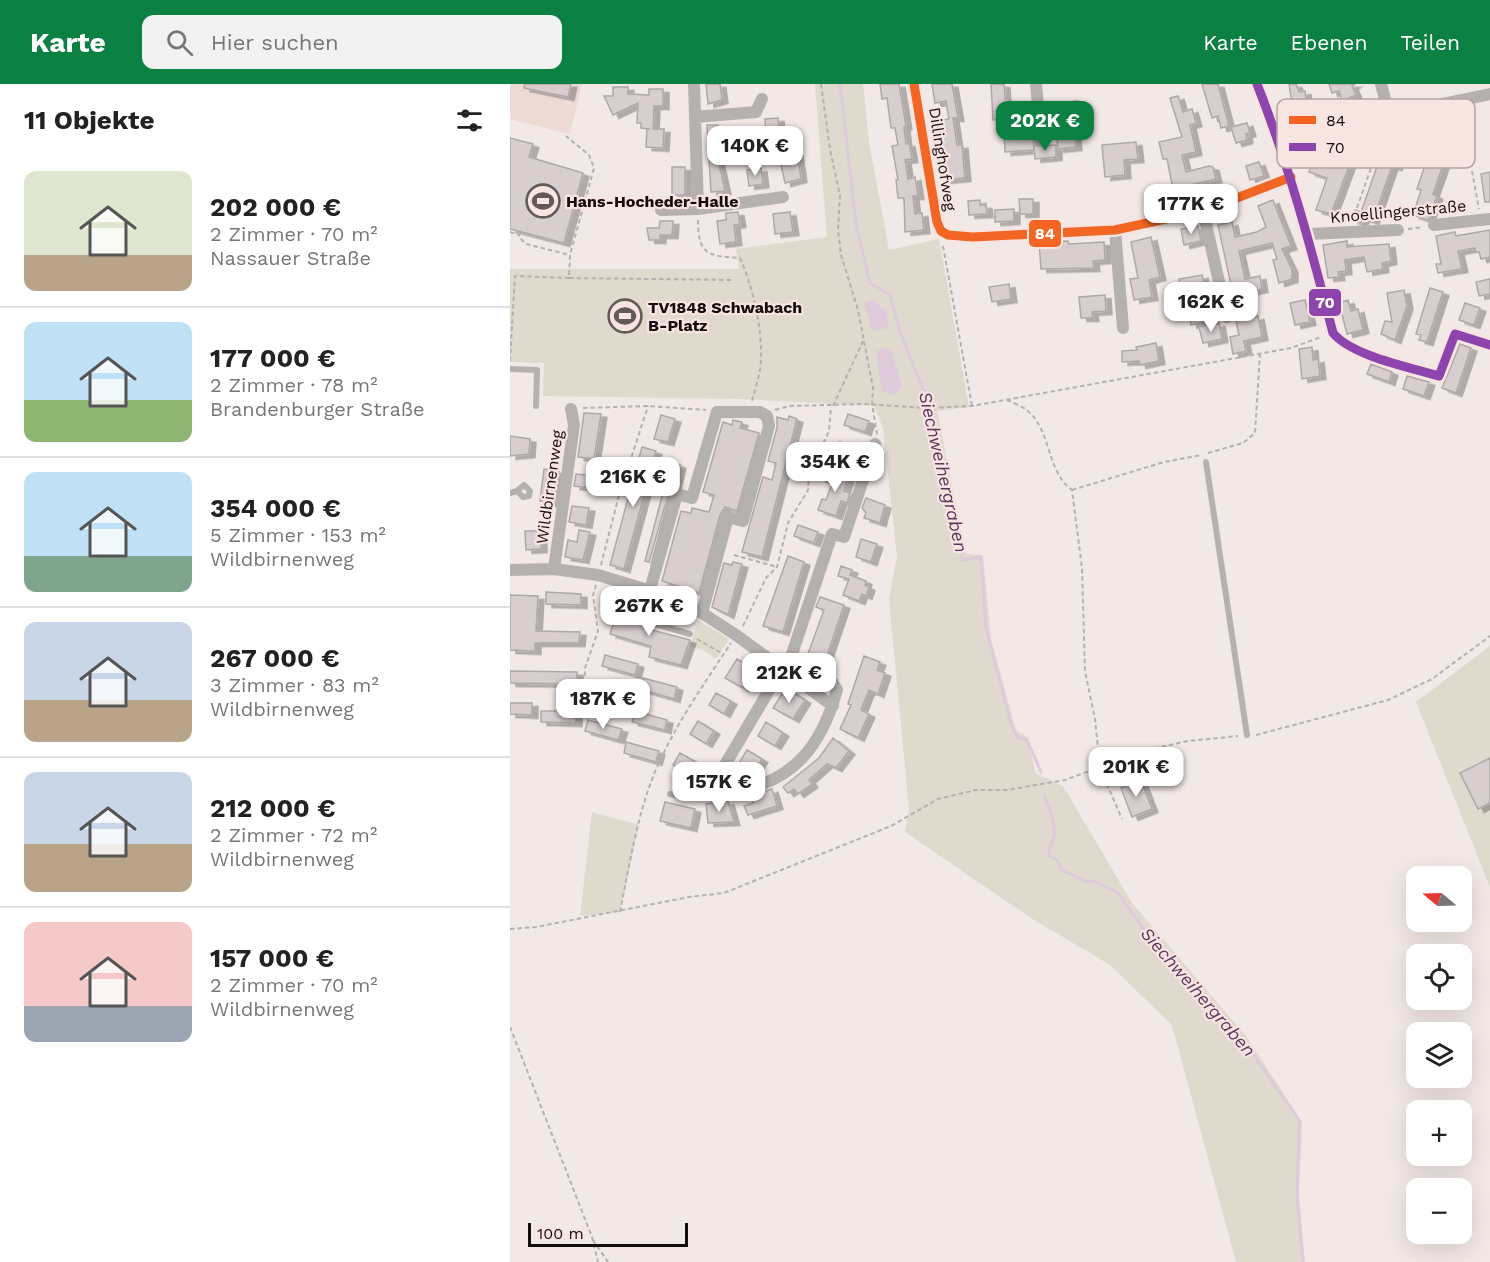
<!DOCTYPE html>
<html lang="de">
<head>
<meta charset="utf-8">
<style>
	:root { --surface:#fff; --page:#f2f2f2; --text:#222; --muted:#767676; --line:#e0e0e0; --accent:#0b8043 }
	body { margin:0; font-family:"Work Sans",sans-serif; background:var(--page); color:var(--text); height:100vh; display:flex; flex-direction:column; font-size:22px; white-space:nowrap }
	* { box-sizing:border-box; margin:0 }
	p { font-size:20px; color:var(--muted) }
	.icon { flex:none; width:33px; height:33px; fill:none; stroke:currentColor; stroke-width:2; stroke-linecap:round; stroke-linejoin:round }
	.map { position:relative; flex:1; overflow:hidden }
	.drawer { display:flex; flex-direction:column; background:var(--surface); width:510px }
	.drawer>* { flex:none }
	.needle { width:39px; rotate:289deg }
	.buttons { position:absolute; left:896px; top:782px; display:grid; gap:12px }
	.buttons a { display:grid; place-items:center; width:66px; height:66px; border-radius:12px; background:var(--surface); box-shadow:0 6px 24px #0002; font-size:30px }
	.scale { position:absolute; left:18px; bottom:15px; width:160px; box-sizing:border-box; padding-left:6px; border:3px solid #140d0c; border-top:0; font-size:16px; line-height:21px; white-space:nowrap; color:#140d0c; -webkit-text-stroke:4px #f8e4e0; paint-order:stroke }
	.price { position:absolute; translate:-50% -51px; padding:0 14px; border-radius:12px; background:#fff; color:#222; font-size:20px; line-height:39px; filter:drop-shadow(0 2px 3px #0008) }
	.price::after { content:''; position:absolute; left:50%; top:36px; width:18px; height:14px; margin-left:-9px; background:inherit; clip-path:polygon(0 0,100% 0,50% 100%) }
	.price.active { background:var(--accent); color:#fff }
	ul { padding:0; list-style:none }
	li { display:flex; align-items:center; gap:18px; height:150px; padding:0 24px }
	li+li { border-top:2px solid var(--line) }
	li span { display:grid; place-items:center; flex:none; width:168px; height:120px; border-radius:12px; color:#555 }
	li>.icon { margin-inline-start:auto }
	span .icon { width:72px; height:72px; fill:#fffc; stroke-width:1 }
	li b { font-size:26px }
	h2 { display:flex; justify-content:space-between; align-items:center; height:72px; padding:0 24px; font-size:26px }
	header { display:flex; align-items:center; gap:36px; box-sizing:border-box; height:84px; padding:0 30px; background:var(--accent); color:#fff }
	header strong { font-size:28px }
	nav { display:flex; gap:33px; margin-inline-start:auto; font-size:21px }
	.search { width:420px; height:54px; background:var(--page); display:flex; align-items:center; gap:15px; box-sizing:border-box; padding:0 21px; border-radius:12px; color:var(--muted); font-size:22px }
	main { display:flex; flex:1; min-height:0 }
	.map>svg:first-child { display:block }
	.built { fill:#eddad5 }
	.green { fill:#e0d9cd }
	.water { fill:#decadb }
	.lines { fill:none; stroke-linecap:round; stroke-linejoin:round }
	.stream { stroke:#decadb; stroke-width:3 }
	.building { fill:#d9cecf; stroke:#afa8a8; stroke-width:1.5; filter:url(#shadow) }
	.path { stroke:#b6b1b0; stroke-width:2; stroke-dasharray:4.5 3; stroke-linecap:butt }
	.lane { stroke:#b4b1af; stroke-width:6 }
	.street { stroke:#b4b1af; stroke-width:12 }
	.bus-1-casing { stroke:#f8e4e0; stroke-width:14 }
	.bus-2-casing { stroke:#f8e4e0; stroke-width:14 }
	.bus-1 { stroke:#f26522; stroke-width:9 }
	.bus-2 { stroke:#8e44ad; stroke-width:9 }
	.labels { text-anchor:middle; stroke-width:4.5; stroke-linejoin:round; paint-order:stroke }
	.street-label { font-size:16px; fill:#140d0c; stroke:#f8e4e0 }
	.poi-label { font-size:16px; font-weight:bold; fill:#140d0c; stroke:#f8e4e0; text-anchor:start }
	.water-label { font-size:18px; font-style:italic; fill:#59375c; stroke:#f8e4e0 }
	.key { fill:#f8e4e0; stroke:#b4a4a0; stroke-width:1.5 }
	.key-label { font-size:16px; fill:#140d0c }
	.line-badge { stroke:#f8e4e0; stroke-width:2 }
	.badge-label { font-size:16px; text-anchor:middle; font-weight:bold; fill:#fff }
</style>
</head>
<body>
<header>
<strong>Karte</strong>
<div class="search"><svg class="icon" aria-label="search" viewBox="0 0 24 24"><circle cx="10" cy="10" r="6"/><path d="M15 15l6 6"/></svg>Hier suchen</div>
<nav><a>Karte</a><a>Ebenen</a><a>Teilen</a></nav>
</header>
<main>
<section class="drawer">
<h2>11 Objekte<svg class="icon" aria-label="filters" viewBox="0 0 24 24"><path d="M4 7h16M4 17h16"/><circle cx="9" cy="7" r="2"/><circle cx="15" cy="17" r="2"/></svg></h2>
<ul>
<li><span style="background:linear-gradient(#dfe7d0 70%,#b9a48a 0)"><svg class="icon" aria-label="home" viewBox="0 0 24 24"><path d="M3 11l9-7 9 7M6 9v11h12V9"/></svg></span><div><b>202 000 €</b><p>2 Zimmer · 70 m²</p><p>Nassauer Straße</p></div></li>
<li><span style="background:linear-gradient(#bfe0f5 65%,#8fb573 0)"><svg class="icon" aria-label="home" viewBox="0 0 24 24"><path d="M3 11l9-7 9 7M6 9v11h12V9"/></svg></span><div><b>177 000 €</b><p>2 Zimmer · 78 m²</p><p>Brandenburger Straße</p></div></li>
<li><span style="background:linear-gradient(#bfe0f5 70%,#7fa58c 0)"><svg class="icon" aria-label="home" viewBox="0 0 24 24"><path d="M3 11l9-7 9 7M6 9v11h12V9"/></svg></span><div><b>354 000 €</b><p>5 Zimmer · 153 m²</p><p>Wildbirnenweg</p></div></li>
<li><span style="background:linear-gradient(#c9d6e8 65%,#b9a48a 0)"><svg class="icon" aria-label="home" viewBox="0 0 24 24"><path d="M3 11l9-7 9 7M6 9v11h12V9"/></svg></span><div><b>267 000 €</b><p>3 Zimmer · 83 m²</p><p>Wildbirnenweg</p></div></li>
<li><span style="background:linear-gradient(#c9d6e8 60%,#b9a48a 0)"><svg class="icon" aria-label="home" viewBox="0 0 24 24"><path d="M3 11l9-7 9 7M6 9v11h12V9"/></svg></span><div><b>212 000 €</b><p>2 Zimmer · 72 m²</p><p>Wildbirnenweg</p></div></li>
<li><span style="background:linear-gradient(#f6c9c9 70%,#9aa5b1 0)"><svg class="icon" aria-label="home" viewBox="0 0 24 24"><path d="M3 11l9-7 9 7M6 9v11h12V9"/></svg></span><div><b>157 000 €</b><p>2 Zimmer · 70 m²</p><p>Wildbirnenweg</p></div></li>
</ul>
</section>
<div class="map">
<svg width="980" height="1178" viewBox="0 0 980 1178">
	<defs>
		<filter id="shadow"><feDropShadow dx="6" dy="3.5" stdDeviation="0" flood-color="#0004"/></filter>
	</defs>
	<rect width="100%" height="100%" fill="#f2e8e6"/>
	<path class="built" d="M0 0H72L60 50 0 35Z"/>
	<path class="green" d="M305 0H353L359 58 379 166 429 155 459 323 427 327 456 470 473 471 481 555 506 646 518 654 525 689 553 702 622 819 736 952 792 1038 789 1112 795 1178H726L662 941 600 881 521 834 395 748 399 725 379 515 387 473 373 344 364 322 229 315 33 312 34 279 0 278V185H229L226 165 317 153Z
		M188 536 219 555 206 575 193 566 180 563Z
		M980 562V803L906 618Z
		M82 728 129 741 110 828 70 832Z"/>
	<path class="water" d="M363 216 377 228 378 244 362 247 354 219Z
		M375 263 382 268 392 303 383 311 372 307 366 268Z"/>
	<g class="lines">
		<path class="stream" d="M330 0 346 141 360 199 380 211 390 248 422 327 453 476 471 473 476 544 502 643 507 653 517 656 531 688
			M535 711C538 722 547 742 544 753 542 761 538 762 539 771L547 776 552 786 575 797 587 798 608 809 644 860 728 949 789 1036 787 1113 793 1178"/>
	</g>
	<path class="building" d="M15 0H61L58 13 14 4Z
		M196 0H210L212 16 198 20Z
		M370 0H389L396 42 394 43 396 60 399 59 402 75 395 76 398 95 405 93 408 112H403L405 130 412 129 414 146 395 148 394 114H388L386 96H388L382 62 388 61 385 44H381L377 14 372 15Z
		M422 0H442L448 34H443L447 61H452L455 94 434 96 427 37 439 35 436 17 425 19Z
		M481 0H494L495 15H499L501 34 483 36Z
		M692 0H708L719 42 711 44 708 32 702 34Z
		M779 0H786L789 8 795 7 798 30 784 32Z
		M819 0H845L842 2 846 11 832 17 829 7 822 9Z
		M103 3H118V10L139 11V5H153V22H144L143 45H154L153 64 136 63 137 45H140L131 44V39H127L128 19 103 31 94 12H103Z
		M668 12 673 28 682 25 686 39 680 41 686 68 672 71 676 88 699 82 703 83 706 95 663 105 657 75H653L649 58 672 53 660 14Z
		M568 17 571 43 564 44 566 63 548 65 545 34 558 33 557 18Z
		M936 32 952 38 944 62 940 61 923 110 927 112 918 136 903 131 911 106 907 105 923 57 925 66Z
		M268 34 270 54 256 55 255 35Z
		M737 39 740 49 736 50 737 56 726 59 721 43Z
		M197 41H208V75L215 107 201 108Z
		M522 42 524 66 495 68 494 45Z
		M873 44 872 47 896 55 886 83 882 82 863 137 854 134 851 139 842 136 845 126 851 128 869 77 873 78 882 52 846 57 845 48Z
		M831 52 848 58 821 130 806 126 817 94 799 88 809 61 826 67Z
		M0 54 23 60 19 73 73 89 54 159 0 145Z
		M626 58 628 75 614 76 615 91 595 93 592 61Z
		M546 61V73L525 75 524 62Z
		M287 68 291 95 275 99 269 72Z
		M749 78 754 92 740 96 736 82Z
		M162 83H175V111H162Z
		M251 84 253 100 239 102 237 86Z
		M980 88V118H975L971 90Z
		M509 115H523V130H510Z
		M470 116V121H476L477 130 459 131 458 117Z
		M763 116 781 162 772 165 782 185V195L769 199 763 176 767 175 762 159 729 167 735 195 750 192 752 205 738 208 740 216 725 219 708 141 722 138 725 153 747 148 756 143 748 122Z
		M504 125V137L485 138V126Z
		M228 128 230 140 224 141 226 158 210 160 207 137 216 136V129Z
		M280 128 283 148 265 150 263 130Z
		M150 137H163L162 151H150V156H139L137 144H149Z
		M688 142 691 157 674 161 671 145Z
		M980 146V173L971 175 969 168H965V164L948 167 952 185 928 189 926 180H931L926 152 945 148 946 152Z
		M641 153 650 193 639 196 642 213 624 216 620 195 628 194 621 158Z
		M558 157 559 160 594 158 595 176 583 177 584 184 531 185 529 158Z
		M837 157V163L879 160 881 177 872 179 873 185 857 188 854 173 835 176 836 187 828 188 829 193 818 194 813 161Z
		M692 191 696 210 688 212 693 239 681 241 677 214 673 215 669 195Z
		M980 195V210L969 212 966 198Z
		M499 200 501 215 482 218 479 203Z
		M920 204 933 208 917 258 909 256 911 251 906 250Z
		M894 206 897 222 885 256 871 250 875 237 882 238 877 209Z
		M595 211 596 227 582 228 583 234H571L569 213Z
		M795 216 800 238 785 241 780 219Z
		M838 216 841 227 848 225 853 246 837 250 829 219Z
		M955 219 970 224 964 241 949 236Z
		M748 232 752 253 734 257 736 267 723 270 720 253 729 251 726 237Z
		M709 239 712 255 693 259 689 243Z
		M646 259 649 277 630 281 629 277 612 278V267L627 266 626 263Z
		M950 260 961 264 946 309 932 304Z
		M802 263 803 276 808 275 810 292 792 295 789 265Z
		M861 280 882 288 879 298 857 290Z
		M897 292 919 298 914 312 893 305Z
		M74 329 91 330 84 375 68 373Z
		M338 330 359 337 355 348 334 341Z
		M151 331 165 335 158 358 144 355Z
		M279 332 287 335 252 473 232 468 253 393 262 396 266 379 258 377 267 344V333L278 336Z
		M223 336 232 338 230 344 249 349 227 427 215 423 210 431 189 509 152 497 171 427 181 429 182 424 199 428 204 411 193 408 213 338 222 341Z
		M0 352 20 355 19 370 0 372Z
		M330 358 351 365 347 376 327 369Z
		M132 363 146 367 114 485 100 481Z
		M161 378 170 381 165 402 159 408 139 478 135 477Z
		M34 385 49 387 45 420 30 417Z
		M320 385 339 391 334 407 340 409 337 419 331 417 326 432 308 426 312 415 316 416 322 400 316 398Z
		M66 390 82 392 80 404 64 402Z
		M356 414 375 421 370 439 354 434 356 429 352 424Z
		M62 422 79 424 76 441 59 438Z
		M288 441 308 448 304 459 284 452Z
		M69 446 80 448 73 476 55 473 58 456 67 458Z
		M15 447H31V465L16 466Z
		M351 455 367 460 361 478 346 473Z
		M278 472 294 478 273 548 253 542Z
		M223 478 232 480 218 531 202 523 214 479 222 481Z
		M331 482 342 486 340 491 356 497 355 501 359 503 356 512 352 510 349 517 333 511 339 495 328 492Z
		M36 508 71 510V521L36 520Z
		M0 511 28 512 26 547 70 548 69 559H25V567L0 566Z
		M310 513 334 521 312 586 309 585 300 595 291 589 314 526 306 523Z
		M103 524 137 533 134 544 180 556 171 581 139 573 141 562 100 550 105 534 101 533Z
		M95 571 128 580 125 591 92 582Z
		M354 572 370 578 367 586 375 589 368 610 359 606 351 626 359 630 348 654 330 645 341 621 338 620Z
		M227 575 244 585 233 604 215 594Z
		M0 587 67 588V600L0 599Z
		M133 594 167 603 164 615 130 605Z
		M86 603 120 612 117 623 84 614Z
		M276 604 295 616 283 635 263 624Z
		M206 609 221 617 214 630 199 621Z
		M0 619H22V631L0 630Z
		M31 627H66V639L31 638Z
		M125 627 157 636 155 646 122 638Z
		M78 636 112 645 108 656 75 647Z
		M188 637 204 647 196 660 180 650Z
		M256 638 273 649 265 662 248 652Z
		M323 654 339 667 326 684 317 680 299 696 302 700 288 710 284 705 278 709 273 703 309 674Z
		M116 658 149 667 146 678 114 669Z
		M237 666 252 675 244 688 229 679Z
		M170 669 186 678 179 690 163 681Z
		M980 674V719L968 725 950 689Z
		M631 696 642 725 622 733 611 704Z
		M262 705 267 722 238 731 234 722 243 719 241 712Z
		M218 717 224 738 198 739 196 720Z
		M155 718 185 725 181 744 150 737Z"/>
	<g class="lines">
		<path class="path" d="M311 0 320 65 330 112 328 146 331 171 348 226 363 304 362 320 367 350
			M962 87 969 125
			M847 124 876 41
			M188 136C188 171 198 172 230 174 243 203 252 243 251 275 251 289 245 304 242 317
			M898 145 913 143
			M0 148 9 151
			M10 148 9 153 16 160 60 171
			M433 162 462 322
			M59 194 223 196
			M0 277 5 192 59 194 60 171 84 84 79 71 56 52
			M497 316C503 319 512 322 518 327 542 348 536 387 562 406L572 484 575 587 585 635 590 684 612 735
			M323 322 353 257
			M73 324 138 322 196 326
			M265 326 279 322 355 320 417 324 462 322 781 264 811 253
			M698 369 733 359 745 349 750 270
			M562 406 654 378 692 371
			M224 471 267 483
			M91 481 109 411 138 322
			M233 542 256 494 267 483 278 439 298 406 299 392 319 347 321 323
			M187 555 213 570
			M74 622 75 584 88 547 83 511 86 501
			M746 651 878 616 922 595 980 552
			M110 828C119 782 127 733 144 690 163 644 194 600 221 559
			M0 845 26 843 179 813 214 809 381 742 428 715 466 706H497L555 696 636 666 678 657 728 652
			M0 943 82 1153 88 1178
			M83 1156 98 1178"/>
		<path class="lane" d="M0 285 27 286 26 322
			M696 378 737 651
			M0 409 7 407 14 401 20 407 19 412 13 413 7 407
			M151 510 142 539 180 550
			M106 518 145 528
			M160 710 181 714 192 713 206 696"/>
		<path class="street" d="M184 0 188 125
			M404 0 427 138 431 147 438 151 463 153 605 146 693 127 781 93
			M526 0 529 32
			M747 0C779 81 801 164 823 249 842 272 899 283 929 292L945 250 980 261
			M871 0 879 31
			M185 33 246 28 252 15
			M764 44 879 31 980 10
			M151 126 188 125 273 113
			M693 127 717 233
			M924 141 980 135
			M605 146 613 244
			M799 150 888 146
			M44 485 64 341 61 325
			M0 486 44 485 88 491 151 510 192 529 226 551 323 622
			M140 506 167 410 182 414 207 328H250L257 332 259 342 233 437 218 433 192 529
			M301 605 313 596 322 598 327 606C311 663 284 696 226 708L206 696 271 586 281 573 322 450 334 453 365 360"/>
		<defs>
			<path id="bus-1" d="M404 0 427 138 431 147 438 151 463 153 605 146 693 127 781 93"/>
			<path id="bus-2" d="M747 0C779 81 801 164 823 249 842 272 899 283 929 292L945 250 980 261"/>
		</defs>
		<use href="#bus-1" class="bus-1-casing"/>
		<use href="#bus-2" class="bus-2-casing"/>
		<use href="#bus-1" class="bus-1"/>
		<use href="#bus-2" class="bus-2"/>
	</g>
	<defs>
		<symbol id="stadium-ring" viewBox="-11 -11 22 22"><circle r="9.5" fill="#f8e4e0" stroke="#625a58" stroke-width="1.5"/><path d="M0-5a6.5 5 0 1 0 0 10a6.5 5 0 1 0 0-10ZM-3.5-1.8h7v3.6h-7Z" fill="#625a58"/></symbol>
	</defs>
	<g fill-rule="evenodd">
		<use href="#stadium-ring" x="14" y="98" width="38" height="38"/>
		<use href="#stadium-ring" x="96" y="213" width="38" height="38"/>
	</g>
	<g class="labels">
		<g class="street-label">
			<text transform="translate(433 75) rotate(81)" y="6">Dillinghofweg</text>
			<text transform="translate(888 127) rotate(-5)" y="6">Knoellingerstraße</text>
			<text transform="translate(39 403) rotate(-82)" y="6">Wildbirnenweg</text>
		</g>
		<g class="poi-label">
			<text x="56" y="123">Hans-Hocheder-Halle</text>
			<text x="138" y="229">TV1848 Schwabach<tspan x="138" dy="18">B-Platz</tspan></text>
		</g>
		<g class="water-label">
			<text transform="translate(433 388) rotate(77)" y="6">Siechweihergraben</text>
			<text transform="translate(688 908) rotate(49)" y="6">Siechweihergraben</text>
		</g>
	</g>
	<rect x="767" y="15" width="198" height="69" rx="9" class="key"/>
	<rect x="779" y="32" width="27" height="8" fill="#f26522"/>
	<rect x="779" y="59" width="27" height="8" fill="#8e44ad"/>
	<g class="key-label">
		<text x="816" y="42">84</text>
		<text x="816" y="69">70</text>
	</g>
	<g class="line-badge">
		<rect x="518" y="135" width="34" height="29" rx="6" fill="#f26522"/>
		<rect x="798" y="204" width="34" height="29" rx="6" fill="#8e44ad"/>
	</g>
	<g class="badge-label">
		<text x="535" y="155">84</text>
		<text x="815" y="224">70</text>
	</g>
</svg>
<div class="buttons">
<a><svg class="needle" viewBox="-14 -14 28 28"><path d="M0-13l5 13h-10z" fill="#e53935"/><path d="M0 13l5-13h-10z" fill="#767676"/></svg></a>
<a><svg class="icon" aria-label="locate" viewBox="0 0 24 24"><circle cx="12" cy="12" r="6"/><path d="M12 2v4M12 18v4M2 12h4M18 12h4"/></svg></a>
<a><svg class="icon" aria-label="layers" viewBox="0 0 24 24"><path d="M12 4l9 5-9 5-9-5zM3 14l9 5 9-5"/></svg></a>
<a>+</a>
<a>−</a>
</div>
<div class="scale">100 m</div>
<b class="price active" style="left:535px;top:68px">202K €</b>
<b class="price" style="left:245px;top:93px">140K €</b>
<b class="price" style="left:681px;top:151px">177K €</b>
<b class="price" style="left:701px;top:249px">162K €</b>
<b class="price" style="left:325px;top:409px">354K €</b>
<b class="price" style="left:123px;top:424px">216K €</b>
<b class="price" style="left:139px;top:553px">267K €</b>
<b class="price" style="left:279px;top:620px">212K €</b>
<b class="price" style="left:93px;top:646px">187K €</b>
<b class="price" style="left:626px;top:714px">201K €</b>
<b class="price" style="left:209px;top:729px">157K €</b>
</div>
</main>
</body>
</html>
